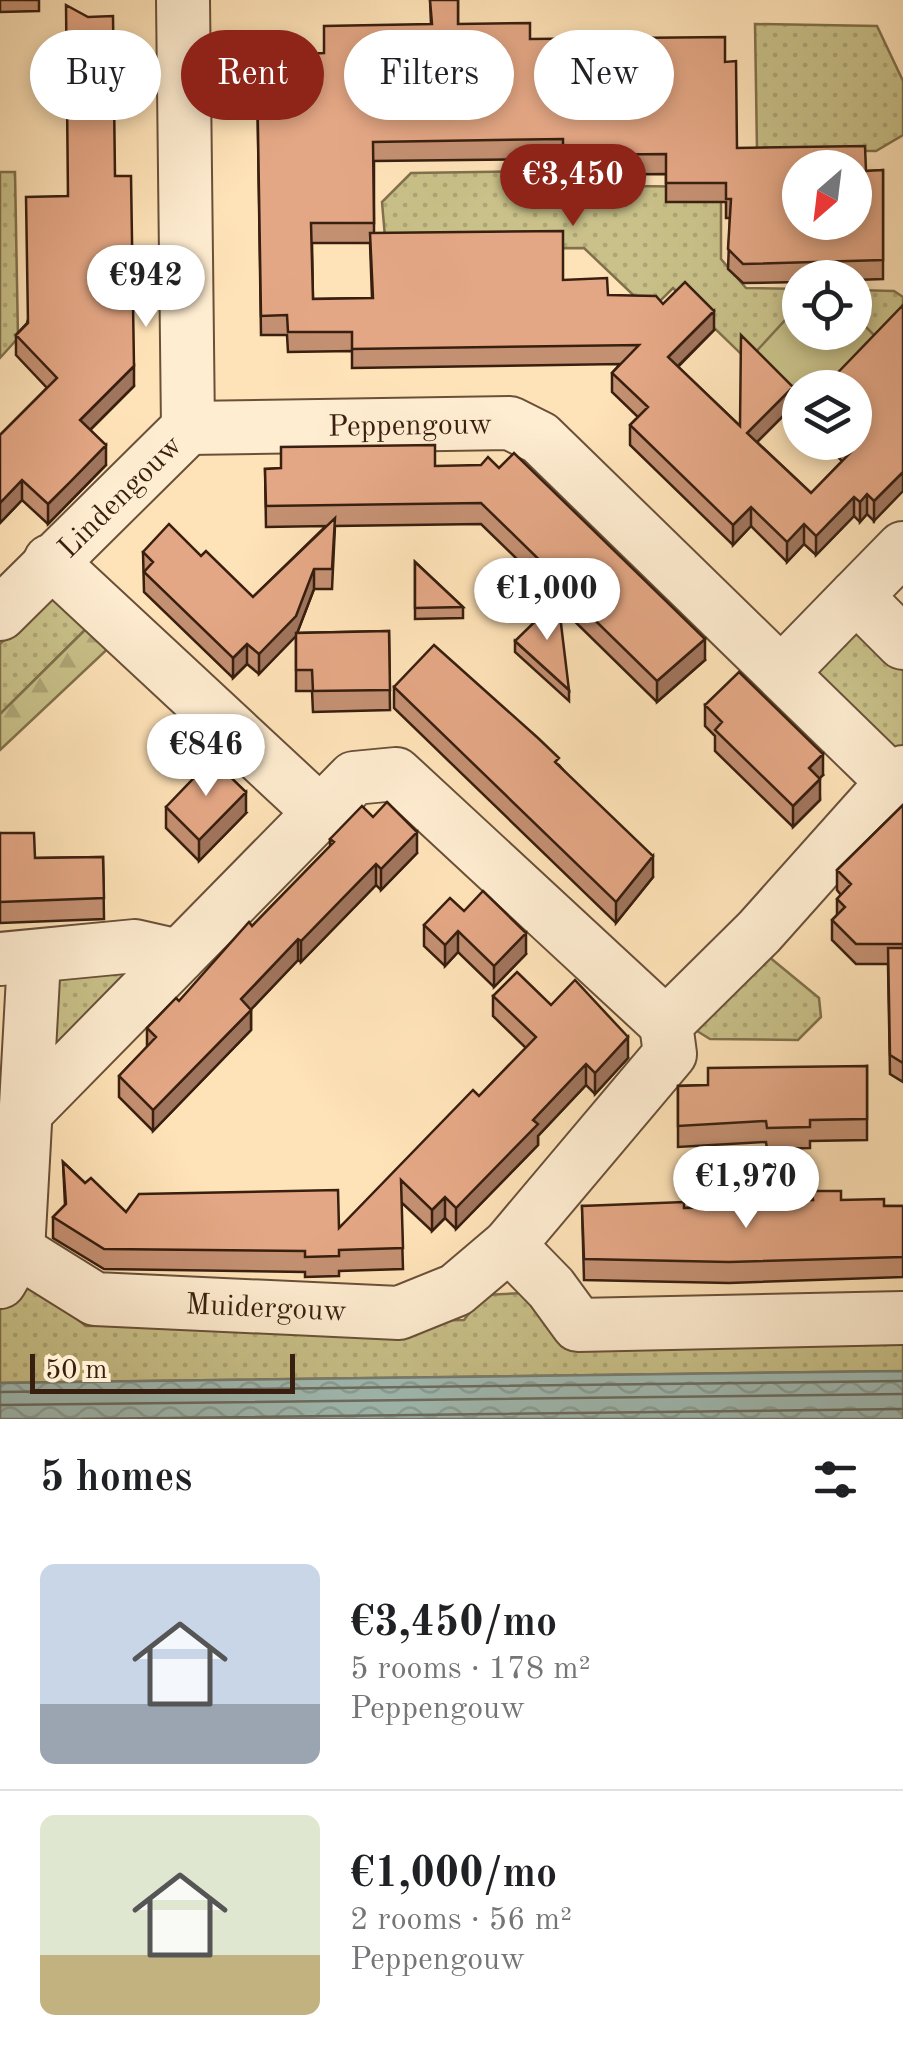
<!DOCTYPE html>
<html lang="en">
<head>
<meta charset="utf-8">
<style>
	:root { --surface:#fff; --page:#f2f2f2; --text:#202124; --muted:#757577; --line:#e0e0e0; --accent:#8f2418 }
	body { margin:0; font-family:"Old Standard TT",serif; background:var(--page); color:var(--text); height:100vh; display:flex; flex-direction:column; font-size:38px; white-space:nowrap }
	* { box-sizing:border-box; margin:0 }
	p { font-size:32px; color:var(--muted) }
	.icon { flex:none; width:55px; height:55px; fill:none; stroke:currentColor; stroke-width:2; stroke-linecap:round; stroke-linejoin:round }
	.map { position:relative; height:1419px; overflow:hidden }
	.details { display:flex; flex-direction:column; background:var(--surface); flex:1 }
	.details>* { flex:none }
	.banner { position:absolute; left:30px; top:30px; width:845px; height:90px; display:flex; gap:20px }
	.needle { width:65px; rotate:208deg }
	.buttons { position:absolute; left:782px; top:150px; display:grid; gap:20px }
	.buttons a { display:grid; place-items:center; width:90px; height:90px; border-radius:50%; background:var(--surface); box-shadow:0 5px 15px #0003; font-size:50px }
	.scale { position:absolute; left:30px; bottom:25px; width:265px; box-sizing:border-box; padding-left:10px; border:5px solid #381f0f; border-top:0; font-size:28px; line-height:35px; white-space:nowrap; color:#381f0f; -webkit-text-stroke:8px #ffedd1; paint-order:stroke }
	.price { position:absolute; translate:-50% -85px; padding:0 22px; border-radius:35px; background:#fff; color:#222; font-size:32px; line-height:65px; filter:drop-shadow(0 2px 5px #0008) }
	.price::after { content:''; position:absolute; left:50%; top:60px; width:30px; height:22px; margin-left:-15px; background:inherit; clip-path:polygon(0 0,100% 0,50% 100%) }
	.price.on { background:var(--accent); color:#fff }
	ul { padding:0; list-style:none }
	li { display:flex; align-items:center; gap:30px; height:250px; padding:0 40px }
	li+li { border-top:2px solid var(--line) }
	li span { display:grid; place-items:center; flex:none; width:280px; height:200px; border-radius:15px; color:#555 }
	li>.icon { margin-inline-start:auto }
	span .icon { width:120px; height:120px; fill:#fffc; stroke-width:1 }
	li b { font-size:42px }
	h2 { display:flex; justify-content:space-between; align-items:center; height:120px; padding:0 40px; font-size:42px }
	.chip { padding:0 35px; border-radius:45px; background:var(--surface); box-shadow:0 5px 15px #0003; font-size:35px; line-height:90px }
	.chip.on { background:var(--accent); color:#fff }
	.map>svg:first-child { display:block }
	.grass { fill:url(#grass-dots); stroke:#80704c; stroke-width:2.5 }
	.forest { fill:url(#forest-firs); stroke:#80704c; stroke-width:2.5 }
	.garden { fill:#c9c189; stroke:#80704c; stroke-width:2.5 }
	.water { fill:url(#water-waves); stroke:#777e73; stroke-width:2.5 }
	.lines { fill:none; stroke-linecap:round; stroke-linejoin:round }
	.shore { stroke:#6c6e62; stroke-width:2.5 }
	.minor-casing { stroke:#6a5039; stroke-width:56 }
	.minor { stroke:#ffedd1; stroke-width:52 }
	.wall { fill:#c49072; stroke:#381f0f; stroke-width:2.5; fill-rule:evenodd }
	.shaded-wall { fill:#a0755d; stroke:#381f0f; stroke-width:2.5 }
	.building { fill:#e4a785; stroke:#381f0f; stroke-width:2.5; fill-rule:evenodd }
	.labels { text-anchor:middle; stroke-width:8; stroke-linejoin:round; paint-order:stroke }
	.street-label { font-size:30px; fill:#381f0f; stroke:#ffedd1 }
</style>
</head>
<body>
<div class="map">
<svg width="903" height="1419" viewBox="0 0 903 1419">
	<defs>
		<pattern id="grass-dots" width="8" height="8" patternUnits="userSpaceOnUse" patternTransform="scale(2.5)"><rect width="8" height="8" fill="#c9c189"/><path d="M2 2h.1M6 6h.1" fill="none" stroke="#ada575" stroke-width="1.8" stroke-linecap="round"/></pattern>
		<pattern id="forest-firs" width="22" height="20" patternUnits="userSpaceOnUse" patternTransform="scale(2.5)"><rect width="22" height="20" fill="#c9c189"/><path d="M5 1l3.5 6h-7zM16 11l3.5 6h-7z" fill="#ada575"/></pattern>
		<pattern id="water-waves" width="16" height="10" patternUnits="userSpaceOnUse" patternTransform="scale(2.5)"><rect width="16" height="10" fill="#a1bdb6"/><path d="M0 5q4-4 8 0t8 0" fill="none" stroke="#8ba29b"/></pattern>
	</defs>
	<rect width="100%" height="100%" fill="#ffe3b8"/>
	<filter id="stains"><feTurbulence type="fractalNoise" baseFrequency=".002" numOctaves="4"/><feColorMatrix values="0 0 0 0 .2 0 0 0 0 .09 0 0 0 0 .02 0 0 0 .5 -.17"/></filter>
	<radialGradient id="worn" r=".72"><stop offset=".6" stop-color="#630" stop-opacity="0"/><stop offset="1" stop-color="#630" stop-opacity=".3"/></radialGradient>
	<path class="grass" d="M755 24 877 26 903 81V135L876 151 757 150Z
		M534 171 537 185 721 187V259L746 288 800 289V332H855V290L894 291 903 297V311L832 387 800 388V411L673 288 650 311 584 248 386 249 382 202 411 173Z
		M0 172H15L18 338 0 358Z
		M54 592 94 621 0 714V644Z
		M855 614 903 661V753L893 764 800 671Z
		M768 956 819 998 821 1017 798 1040 710 1039 697 1031 701 1011Z
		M47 972 137 973 44 1070Z
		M21 1285H34L86 1326 464 1320 483 1295 523 1293 903 1326V1371L0 1383V1310Z"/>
	<path class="forest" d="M94 621 115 642 0 750V714Z"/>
	<path class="garden" d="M800 304V332H855V316L875 336 826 387 800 388V400L752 356Z"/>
	<path class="water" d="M903 1371V1419H0V1383Z"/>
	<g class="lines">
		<path class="shore" d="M0 1392 903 1381
			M0 1405 903 1394
			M82 1419 903 1409"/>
		<defs>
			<g id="minor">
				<path id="s1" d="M188 428 510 423 540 438 893 782 903 772"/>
				<path d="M903 548 856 596 903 643"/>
				<path d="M50 561 321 813"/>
				<path id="s2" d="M0 614 188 428 183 0"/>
				<path d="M783 671 856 596"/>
				<path d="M0 959 135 946 179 956"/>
				<path d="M28 1110 354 778 396 774 666 1024"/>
				<path d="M509 1245 551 1288 578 1325 903 1318"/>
				<path id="s3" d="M18 1251 95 1299 399 1313 456 1290 509 1245 670 1054 666 1024 759 932 893 782"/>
				<path d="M0 1282 18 1251 34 959"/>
			</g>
		</defs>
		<use href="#minor" class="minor-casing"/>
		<use href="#minor" class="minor"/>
	</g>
	<path class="wall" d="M0 0H39V11L0 12Z
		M430 0H458V24L530 39 725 62 737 148 866 171 883 170V279L855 280V278H800V282L743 283 728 269 730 218H726V202H666V174L563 175V159L374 161V233L563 280 608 295 663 304 714 330 678 367 740 426 793 406 757 442 811 493 842 461 823 442H855L903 305 874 521 867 514 860 522 854 516 816 555 804 544 787 562 751 526 733 545 630 445V425L638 417 612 392V373L620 364 352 368V351L288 352 287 335H261L257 72 283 71 431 24ZM312 243H370L372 298 313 299Z
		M115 176 134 386 90 430 106 465 48 524 22 500 0 523V435L47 388 16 355V335L27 323 67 196Z
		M435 466 705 660 657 702 560 607V601L481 524 335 526 332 589H314L297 633 389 631 390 710 313 712 312 691H296V635L259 674 247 664 233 678 144 592 143 552 201 556 253 597 326 526 266 527 265 469Z
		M415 562 463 607V618L415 619Z
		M515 641 569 690V701L515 652Z
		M394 687 559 765 653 877 616 923 394 708Z
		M705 705 823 775 819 778 820 800 793 827 715 751V736L705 726Z
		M903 805V1082L890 1074 888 964H856L832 940V920L837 915V899L841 895 837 890V870Z
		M166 807 246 813 199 861 166 828Z
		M373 817 417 853 381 890 376 885 301 962 298 960 251 1009V1030L153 1131 119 1097V1076L147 1047V1028L179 1001 330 846V839Z
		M0 833 35 858 103 857 104 919 0 923Z
		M464 911 526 954 494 987 458 952 445 966 424 946V925Z
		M493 996 551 1005 628 1058 595 1094 586 1085 538 1136V1145L456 1229 445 1218 432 1231 401 1202 403 1269 339 1271V1276L305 1277V1272L104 1269 53 1238V1217L65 1205 63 1162 85 1183 126 1212 339 1228 479 1096 526 1048 493 1016Z
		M867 1066V1140L810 1141V1148L767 1149 766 1142 678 1147V1086L708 1085Z
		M841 1200 884 1206H903V1277L729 1283 584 1280 582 1206 684 1208 741 1207Z"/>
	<path class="shaded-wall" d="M714 311V330L668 376V357Z
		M134 366V386L80 440V420Z
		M793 387V406L747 452V433Z
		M106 445V465L48 524V504Z
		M903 472V491L874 521V501Z
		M22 480V500L0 523V503Z
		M867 494V514L860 522V502Z
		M854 497V516L816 555V536Z
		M751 507V526L733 545V525Z
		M804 524V544L787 562V542Z
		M314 569V589L296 636 259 674V654Z
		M705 639V660L657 702V681Z
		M247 644V664L233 678V658Z
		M823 754V775L809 789V768Z
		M820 779V800L793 827V806Z
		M246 792V813L199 861V840Z
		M417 832V853L381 890V869Z
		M653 856V877L616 923V902Z
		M376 864V885L301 962V941Z
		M458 931V952L445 966V945Z
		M526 933V954L494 987V966Z
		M298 939V960L241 1020V999Z
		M251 1010V1030L153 1131V1110Z
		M628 1037V1058L595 1094V1073Z
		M586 1064V1085L538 1136V1145L456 1229V1208L533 1120Z
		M445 1197V1218L432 1231V1210Z"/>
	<path class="building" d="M430 0H458V24L530 23V39L725 37V62L736 61 737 148 865 146 866 171 883 170V260L743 264 728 249 731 199H726V183H666V154L563 155V139L373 142 374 223H311L313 299 373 298 370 233 563 231V280L607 278 608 295 656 296 663 304 685 282 714 311 668 357 740 426 741 335 793 387 747 433 811 493 852 451 843 442H855V388H823L903 305V472L874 501 867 494 860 502 854 497 816 536 804 524 787 542 751 507 733 525 630 425 648 407 612 373 639 345 352 349V332H288L287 315 261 316 257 72 283 71V55L324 53V26L432 24ZM800 168H855V222H800Z
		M66 5 88 17 113 16 115 176H131L134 366 80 420 106 445 70 482 48 504 22 480 0 503V435L57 378 16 335 28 323 26 197 68 196Z
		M435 445V466L481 465 488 457 499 468 514 453 705 639 657 681 560 586 563 583 481 503 266 506 265 469 281 468V447Z
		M335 518 332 569H314L296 616 259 654 247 644 233 658 144 572 153 562 143 552 169 524 201 556 206 551 253 597Z
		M415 562 463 607 415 608Z
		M558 599 569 690 515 641Z
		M389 631 390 690 313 691 312 670H296V633Z
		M434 645 538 738 559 758 555 762 653 856 616 902 394 687Z
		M739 672 823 754 809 768 820 779 793 806 715 730 722 722 705 705Z
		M212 759 246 792 199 840 166 807Z
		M387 802 417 832 381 869 376 864 301 941 298 939 241 999 251 1010 153 1110 119 1076 156 1037 147 1028 176 998 179 1001 249 922 252 926 334 842 330 839 362 806 373 817Z
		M903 805V944H856L832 920 845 907 837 899 851 884 837 870Z
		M0 833H34L35 858 103 857 104 898 0 902Z
		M483 891 526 933 494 966 458 931 445 945 424 925 450 898 464 911Z
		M888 948H903V1063L890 1055Z
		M517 972 551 1005 575 980 628 1037 595 1073 586 1064 533 1120 538 1124 456 1208 445 1197 432 1210 401 1180 403 1248 339 1250V1256L305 1257V1251L104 1249 53 1217 66 1204 63 1162 85 1183 91 1178 126 1212 139 1194 338 1190 339 1228 473 1090 479 1096 536 1037 493 996Z
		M867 1066V1119L810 1120V1127L767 1128 766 1121 678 1126V1086L708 1085V1068Z
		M812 1191H841V1200L884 1199V1206H903V1257L729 1262 584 1259 582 1206 684 1202V1208L741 1207V1201L813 1200Z"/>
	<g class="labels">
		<g class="street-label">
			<text dy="10" stroke="none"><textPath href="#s1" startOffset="222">Peppengouw</textPath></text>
			<text dy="10" stroke="none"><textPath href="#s2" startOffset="168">Lindengouw</textPath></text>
			<text dy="10" stroke="none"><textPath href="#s3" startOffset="262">Muidergouw</textPath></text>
		</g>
	</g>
	<rect width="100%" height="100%" filter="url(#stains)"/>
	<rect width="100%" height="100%" fill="url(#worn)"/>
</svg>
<div class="buttons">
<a><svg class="needle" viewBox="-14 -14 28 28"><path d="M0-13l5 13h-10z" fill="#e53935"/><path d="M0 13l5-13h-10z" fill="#757577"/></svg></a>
<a><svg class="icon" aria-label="locate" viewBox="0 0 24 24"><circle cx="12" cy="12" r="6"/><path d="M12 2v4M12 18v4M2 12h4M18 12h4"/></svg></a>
<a><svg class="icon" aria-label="layers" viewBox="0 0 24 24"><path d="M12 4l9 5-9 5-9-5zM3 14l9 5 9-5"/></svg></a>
</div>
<div class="scale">50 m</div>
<b class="price on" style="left:573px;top:229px">€3,450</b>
<b class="price" style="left:146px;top:330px">€942</b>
<b class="price" style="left:547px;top:643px">€1,000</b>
<b class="price" style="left:206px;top:799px">€846</b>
<b class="price" style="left:746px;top:1231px">€1,970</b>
<div class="banner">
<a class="chip">Buy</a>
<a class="chip on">Rent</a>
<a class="chip">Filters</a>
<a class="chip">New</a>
</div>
</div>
<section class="details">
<h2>5 homes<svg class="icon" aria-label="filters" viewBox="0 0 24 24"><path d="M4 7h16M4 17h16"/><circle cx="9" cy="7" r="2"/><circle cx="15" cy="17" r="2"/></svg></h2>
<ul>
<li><span style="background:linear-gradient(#c9d6e8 70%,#9aa5b1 0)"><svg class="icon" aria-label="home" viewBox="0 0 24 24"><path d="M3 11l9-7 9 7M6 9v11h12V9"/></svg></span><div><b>€3,450/mo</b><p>5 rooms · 178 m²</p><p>Peppengouw</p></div></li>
<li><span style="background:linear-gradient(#dfe7d0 70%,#c2b280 0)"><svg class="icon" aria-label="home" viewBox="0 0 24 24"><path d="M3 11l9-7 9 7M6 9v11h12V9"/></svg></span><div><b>€1,000/mo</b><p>2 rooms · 56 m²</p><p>Peppengouw</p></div></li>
</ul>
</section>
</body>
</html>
